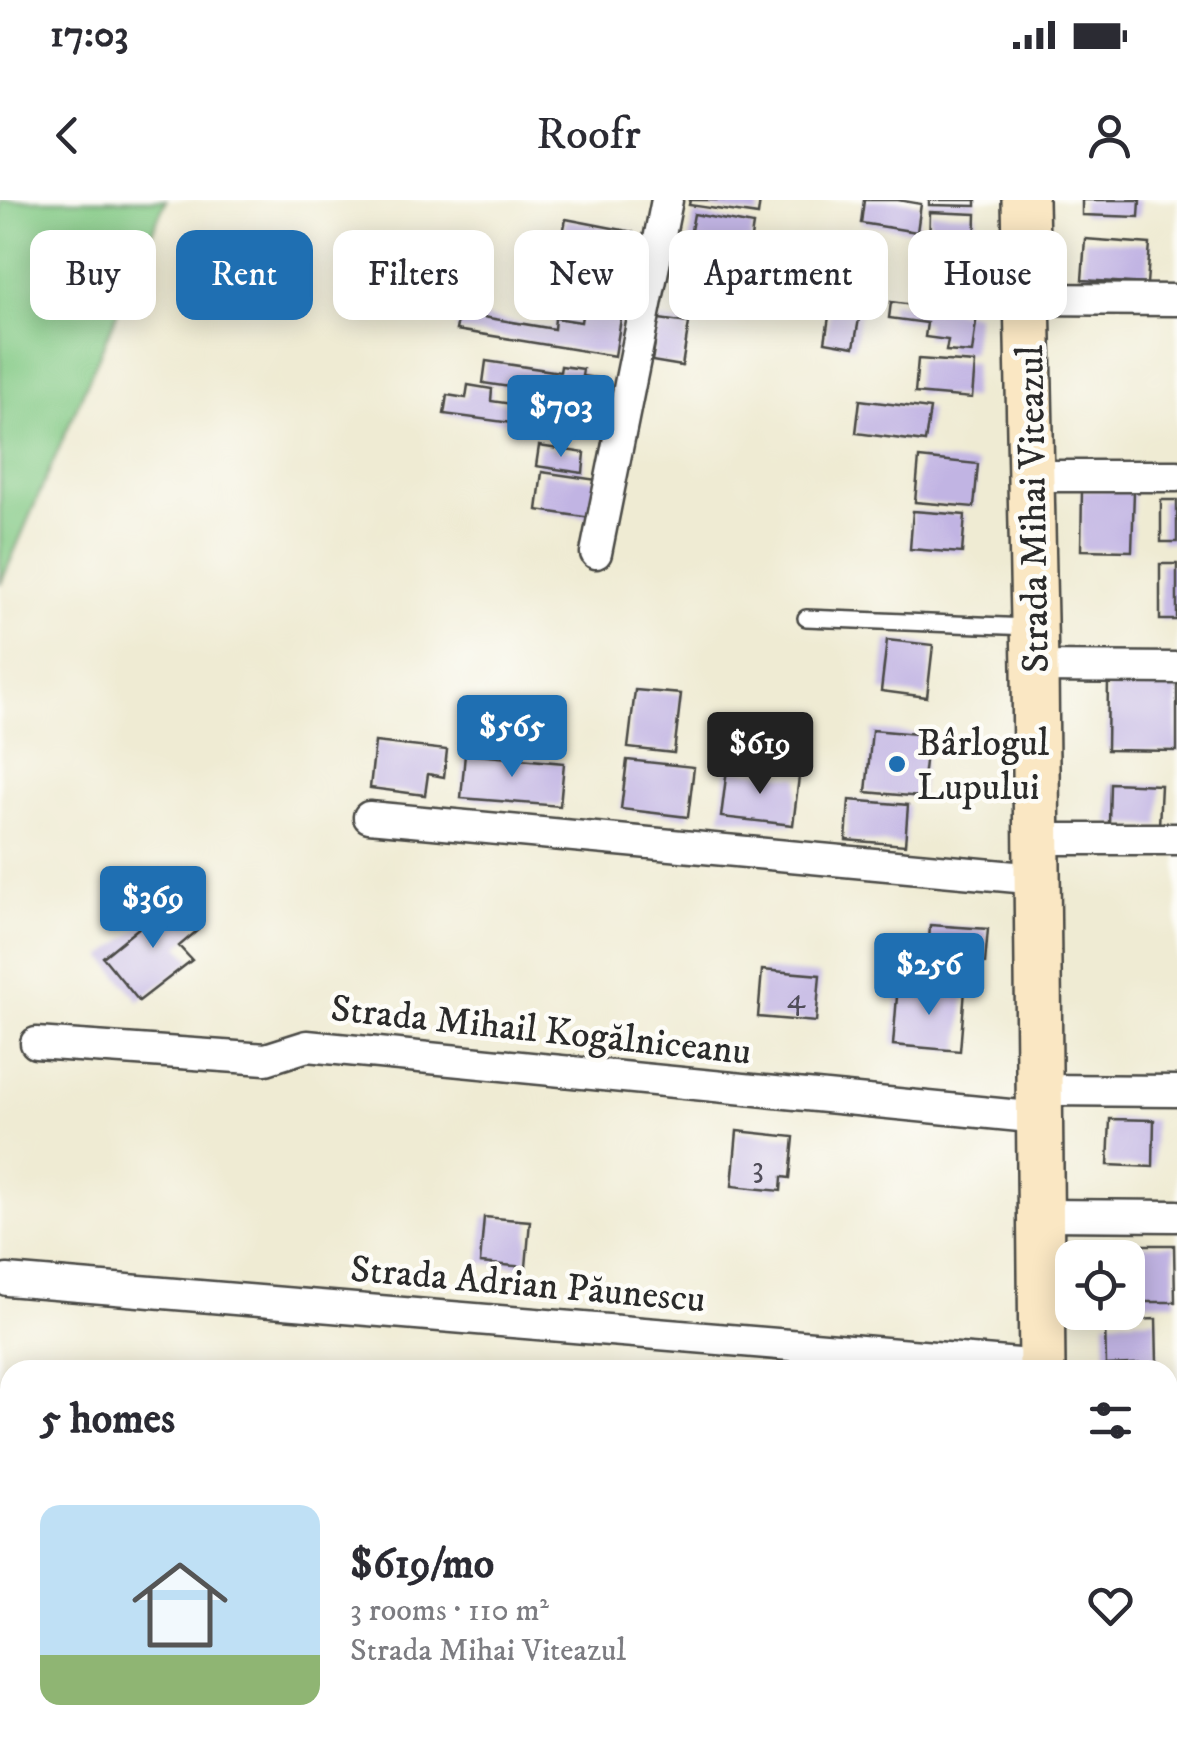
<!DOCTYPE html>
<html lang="en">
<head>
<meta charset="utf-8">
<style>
	:root { --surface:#fff; --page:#f7f7f7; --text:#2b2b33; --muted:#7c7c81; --line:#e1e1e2; --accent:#1f6fb2 }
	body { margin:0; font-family:"IM FELL DW Pica",serif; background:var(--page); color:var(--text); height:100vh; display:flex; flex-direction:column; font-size:38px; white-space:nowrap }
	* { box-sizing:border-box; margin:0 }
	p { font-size:32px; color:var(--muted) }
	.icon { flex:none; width:55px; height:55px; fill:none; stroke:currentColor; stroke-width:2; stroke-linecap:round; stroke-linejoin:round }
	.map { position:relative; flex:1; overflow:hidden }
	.sheet { position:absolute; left:0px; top:1160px; width:1178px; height:392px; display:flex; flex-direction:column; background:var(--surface); border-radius:30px 30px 0 0; box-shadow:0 5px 25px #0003 }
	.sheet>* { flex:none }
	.banner { position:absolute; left:30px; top:30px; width:1118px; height:90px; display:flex; gap:20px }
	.controls { position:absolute; left:1055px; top:1040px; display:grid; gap:20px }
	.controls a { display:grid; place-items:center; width:90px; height:90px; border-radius:20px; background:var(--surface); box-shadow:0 5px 25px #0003; font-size:50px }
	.price { position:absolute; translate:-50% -85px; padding:0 22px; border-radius:10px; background:var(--accent); color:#fff; font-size:32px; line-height:65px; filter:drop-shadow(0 2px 5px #0008) }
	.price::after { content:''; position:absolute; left:50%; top:60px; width:30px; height:22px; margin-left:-15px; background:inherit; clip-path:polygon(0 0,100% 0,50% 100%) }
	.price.selected { background:#222; color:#fff }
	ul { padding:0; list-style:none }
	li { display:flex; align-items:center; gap:30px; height:250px; padding:0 40px }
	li+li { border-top:2px solid var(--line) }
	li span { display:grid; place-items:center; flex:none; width:280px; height:200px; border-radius:20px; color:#555 }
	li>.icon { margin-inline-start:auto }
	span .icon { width:120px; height:120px; fill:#fffc; stroke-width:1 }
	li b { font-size:42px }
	h2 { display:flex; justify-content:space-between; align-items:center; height:120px; padding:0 40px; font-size:42px }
	.tag { padding:0 35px; border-radius:20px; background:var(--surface); box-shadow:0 5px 25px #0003; font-size:35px; line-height:90px }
	.tag.selected { background:var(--accent); color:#fff }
	.status { display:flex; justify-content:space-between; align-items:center; height:70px; padding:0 50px; background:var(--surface); direction:ltr }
	.status svg { height:28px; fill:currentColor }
	header { display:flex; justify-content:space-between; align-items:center; height:130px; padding:0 40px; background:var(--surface); font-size:45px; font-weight:600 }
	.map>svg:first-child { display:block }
	.green { fill:#82c984; stroke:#567a58; stroke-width:2.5 }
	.building { fill:#c1b4e3 }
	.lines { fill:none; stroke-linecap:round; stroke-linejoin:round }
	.service-casing { stroke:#484844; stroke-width:20 }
	.minor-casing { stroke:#484844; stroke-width:35 }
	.secondary-casing { stroke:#484844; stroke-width:50 }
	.primary-casing { stroke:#484844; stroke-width:55 }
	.service { stroke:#fff; stroke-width:15 }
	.minor { stroke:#fff; stroke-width:30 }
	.secondary { stroke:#fae7c3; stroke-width:45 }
	.primary { stroke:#f3c26a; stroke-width:50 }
	.poi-dot { fill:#1f6fb2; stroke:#fdfcf7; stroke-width:4 }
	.labels { text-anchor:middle; stroke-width:9; stroke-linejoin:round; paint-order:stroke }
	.number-label { font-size:32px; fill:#504d59 }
	.street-label { font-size:38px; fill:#2b2b2b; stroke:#fdfcf7 }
	.poi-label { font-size:38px; fill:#2b2b2b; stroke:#fdfcf7; text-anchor:start }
</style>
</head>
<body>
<div class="status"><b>17:03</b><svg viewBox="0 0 49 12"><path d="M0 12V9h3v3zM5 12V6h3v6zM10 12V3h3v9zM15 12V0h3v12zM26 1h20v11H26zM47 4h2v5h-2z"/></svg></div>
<header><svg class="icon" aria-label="back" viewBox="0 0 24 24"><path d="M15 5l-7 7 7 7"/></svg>Roofr<svg class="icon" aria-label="person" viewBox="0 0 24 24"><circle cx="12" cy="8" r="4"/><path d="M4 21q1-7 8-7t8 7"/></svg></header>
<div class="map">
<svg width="1177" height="1552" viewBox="0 0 1177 1552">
	<rect width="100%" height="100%" fill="#fdfcf7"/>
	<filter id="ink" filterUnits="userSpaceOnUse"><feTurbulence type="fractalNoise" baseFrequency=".01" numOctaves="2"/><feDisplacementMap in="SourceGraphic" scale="20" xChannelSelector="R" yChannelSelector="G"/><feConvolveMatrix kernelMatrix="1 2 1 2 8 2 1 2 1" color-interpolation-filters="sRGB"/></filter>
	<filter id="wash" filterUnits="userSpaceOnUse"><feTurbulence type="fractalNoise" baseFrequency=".0048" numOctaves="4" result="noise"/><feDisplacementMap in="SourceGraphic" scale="40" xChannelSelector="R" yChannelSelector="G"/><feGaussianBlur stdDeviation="2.25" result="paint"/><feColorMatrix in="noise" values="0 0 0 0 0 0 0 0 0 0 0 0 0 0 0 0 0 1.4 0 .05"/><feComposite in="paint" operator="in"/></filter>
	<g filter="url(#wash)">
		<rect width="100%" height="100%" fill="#efebd3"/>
		<path class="green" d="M0 0H166L0 385Z
			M0 1460 10 1471V1542L73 1543 82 1552H0Z"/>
		<g id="blocks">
			<path class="building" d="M690 0H760L758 15 689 5Z
				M864 0H898L921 4 917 32 861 23Z
				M929 0H976V6L929 5Z
				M1082 0H1140L1139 17 1082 15Z
				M930 12 976 14 975 48 929 46Z
				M694 14 753 25 748 57 688 47Z
				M566 19 633 32 629 54 613 51 612 58 560 48Z
				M1085 39 1150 44 1147 84 1082 80Z
				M923 62 977 64 976 95 934 93 935 80 922 79Z
				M565 65 628 75 615 156 456 130 463 94 486 98 483 117 554 129 555 118 581 122 583 109 589 110 592 90 561 85Z
				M832 98 862 102 854 147 825 142Z
				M891 102 977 114 972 153 946 151 948 140 925 137 927 123 889 118Z
				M659 119 689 123 682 166 652 161Z
				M918 159 975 163 972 198 915 193Z
				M486 161 560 172 561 166 583 169 582 176 604 179 601 201 483 183Z
				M468 185 492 189 491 201 548 209 549 199 606 207 602 235 444 214 447 195 466 198Z
				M860 200 930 209 925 242 856 233Z
				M539 246 585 253 583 273 536 266Z
				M919 258 978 264 974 307 915 302Z
				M542 272 597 280 591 318 537 310Z
				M1082 290 1134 291 1132 351 1081 350Z
				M1161 300H1177V342H1161Z
				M913 311 965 315 962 353 910 349Z
				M1160 364H1177V420H1160Z
				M887 440 933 445 927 497 881 491Z
				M1108 480 1177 481V551L1107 550Z
				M635 490 681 494 674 553 628 548Z
				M872 530 928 535 921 597 866 592Z
				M375 542 447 550 444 577 428 574 425 595 370 588Z
				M465 554 564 563 560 606 461 598Z
				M627 560 694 567 688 617 621 609Z
				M727 569 799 577 793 625 721 617Z
				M1110 583 1161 585 1159 626 1109 624Z
				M849 600 908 605 905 645 846 640Z
				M173 700 198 730 179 746 192 760 139 801 103 757Z
				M930 725 988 729 985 763 928 758Z
				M762 770 820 775 816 822 758 817Z
				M898 784 965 790 960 851 893 845Z
				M1110 919 1154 920 1153 967 1108 965Z
				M737 931 794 937 790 978 782 977 781 991 732 986Z
				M484 1017 530 1021 526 1067 480 1063Z
				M1109 1045H1174L1175 1102H1128V1058H1109Z
				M1156 1119 1157 1163 1106 1165 1105 1121Z
				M568 1542H721L720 1552H567Z
				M787 1542H927L937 1543V1552H786Z"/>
		</g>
	</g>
	<g filter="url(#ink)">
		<use href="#blocks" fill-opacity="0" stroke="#484844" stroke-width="2.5"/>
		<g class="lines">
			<defs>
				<path id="service" d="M806 418 1030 427"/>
				<path id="minor" d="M1028 99 1177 100
					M1032 276H1177
					M596 353 667 0
					M1035 467 1177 468
					M369 617 1037 679
					M1037 639H1177
					M36 843 266 859 307 846 1040 918
					M1040 890 1177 891
					M1041 1015 1177 1016
					M7 1080 1042 1166
					M1168 1235H1177
					M1168 1529H1177"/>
				<path id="secondary" d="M1025 0 1035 467 1042 1170
					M1043 1542V1552"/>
				<path id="primary" d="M0 1368 10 1379
					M0 1412 10 1423
					M122 1542 131 1552"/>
			</defs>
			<use href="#service" class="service-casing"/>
			<use href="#minor" class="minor-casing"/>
			<use href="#secondary" class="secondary-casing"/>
			<use href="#primary" class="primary-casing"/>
			<use href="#service" class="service"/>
			<use href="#minor" class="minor"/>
			<use href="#secondary" class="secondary"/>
			<use href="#primary" class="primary"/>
		</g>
	</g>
	<circle class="poi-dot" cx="897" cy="564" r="10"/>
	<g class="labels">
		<g class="number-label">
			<text x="796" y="808">4</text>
			<text x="758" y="977">3</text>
		</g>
		<g class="street-label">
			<text transform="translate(1032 309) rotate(-91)" y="13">Strada Mihai Viteazul</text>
			<text transform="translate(541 829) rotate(6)" y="13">Strada Mihail Kogălniceanu</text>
			<text transform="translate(528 1083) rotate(5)" y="13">Strada Adrian Păunescu</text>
		</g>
		<g class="poi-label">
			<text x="917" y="555">Bârlogul<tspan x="917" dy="44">Lupului</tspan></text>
		</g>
	</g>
</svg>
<div class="controls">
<a><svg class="icon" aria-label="locate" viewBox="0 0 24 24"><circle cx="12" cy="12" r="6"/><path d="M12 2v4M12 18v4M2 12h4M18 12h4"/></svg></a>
</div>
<b class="price" style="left:561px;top:260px">$703</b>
<b class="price" style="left:512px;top:580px">$565</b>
<b class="price selected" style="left:760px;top:597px">$619</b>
<b class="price" style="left:153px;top:751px">$369</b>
<b class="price" style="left:929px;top:818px">$256</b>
<div class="banner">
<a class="tag">Buy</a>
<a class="tag selected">Rent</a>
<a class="tag">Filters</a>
<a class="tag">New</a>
<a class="tag">Apartment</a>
<a class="tag">House</a>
</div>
<section class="sheet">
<h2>5 homes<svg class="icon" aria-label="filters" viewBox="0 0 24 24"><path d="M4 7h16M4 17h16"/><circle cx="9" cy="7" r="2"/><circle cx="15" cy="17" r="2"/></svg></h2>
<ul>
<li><span style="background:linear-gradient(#bfe0f5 75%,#8fb573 0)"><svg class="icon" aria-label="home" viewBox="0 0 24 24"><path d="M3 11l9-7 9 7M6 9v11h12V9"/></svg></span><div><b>$619/mo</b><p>3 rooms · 110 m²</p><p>Strada Mihai Viteazul</p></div><svg class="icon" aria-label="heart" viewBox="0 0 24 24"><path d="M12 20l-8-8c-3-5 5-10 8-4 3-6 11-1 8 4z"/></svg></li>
</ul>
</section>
</div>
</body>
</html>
